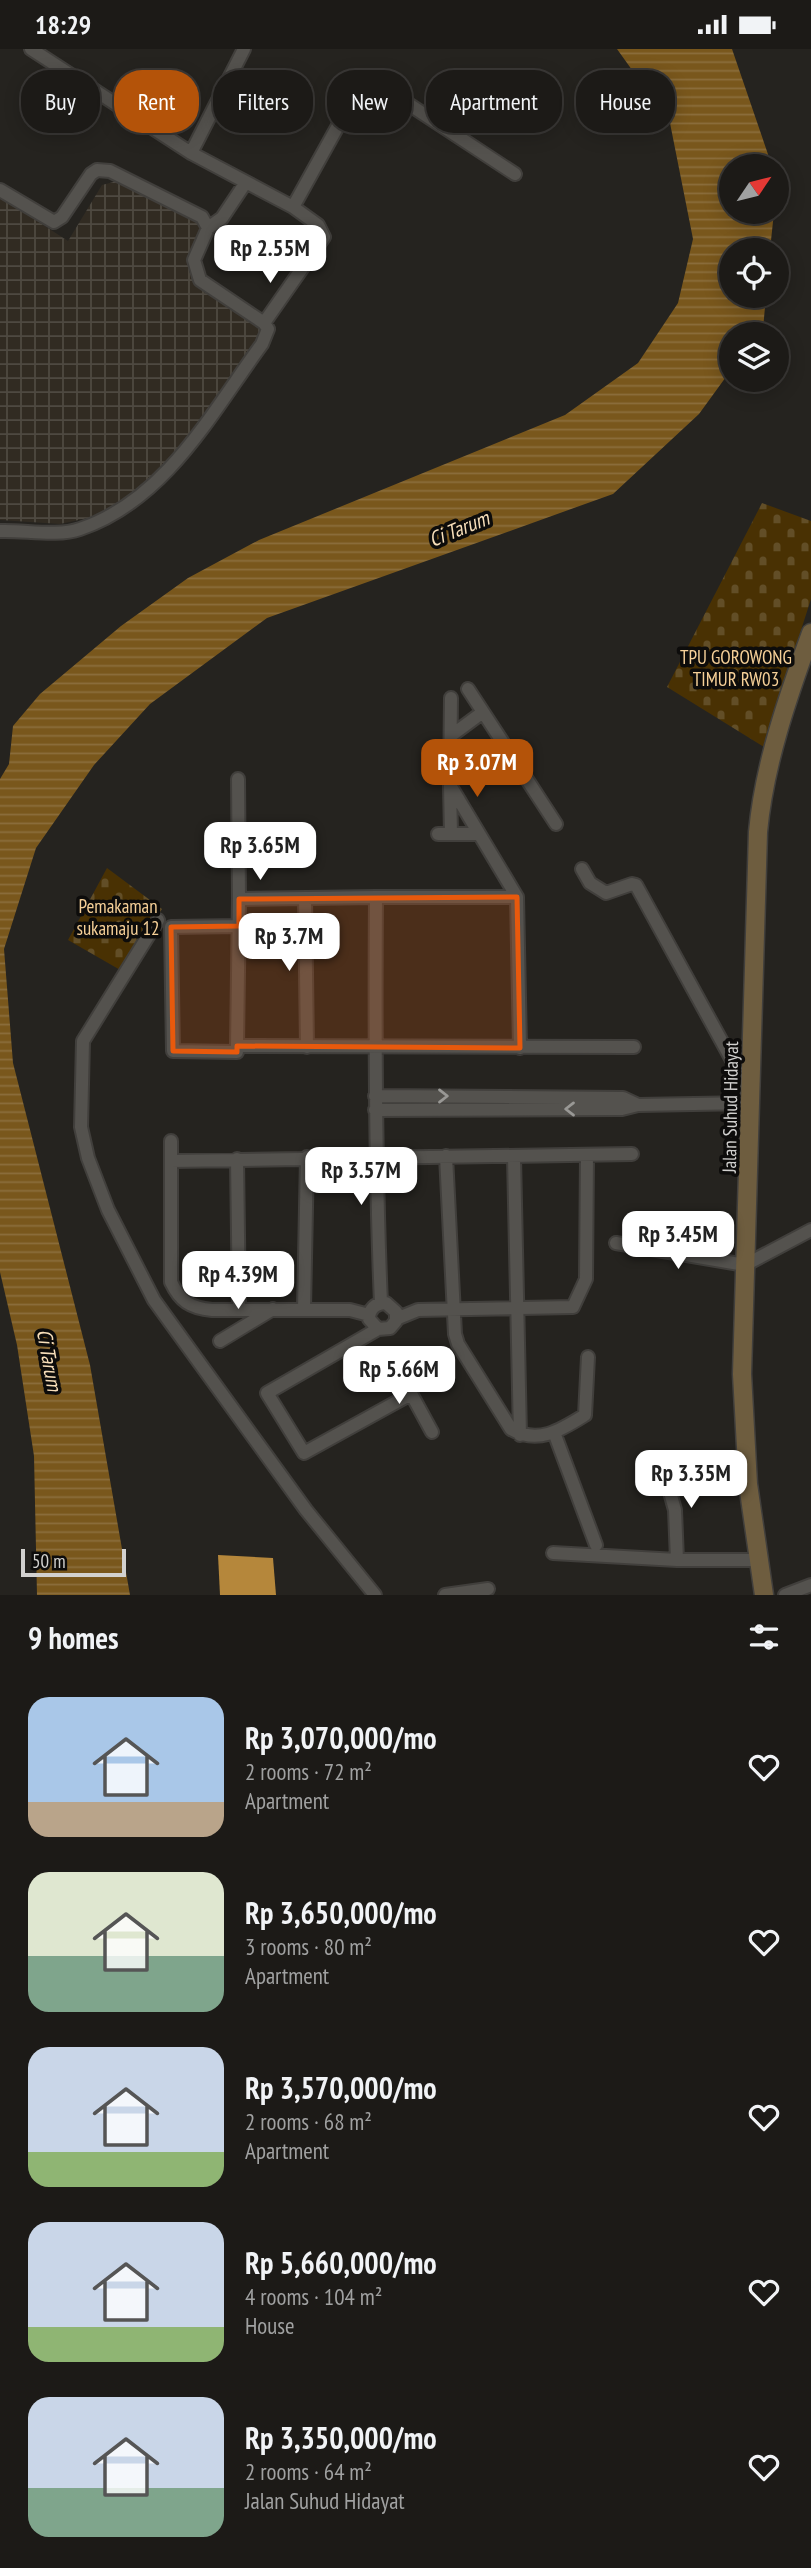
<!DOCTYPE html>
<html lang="en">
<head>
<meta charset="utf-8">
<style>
	:root { --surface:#1c1a17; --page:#252320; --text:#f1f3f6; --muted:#a0a1a1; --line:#3a3836; --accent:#b45309 }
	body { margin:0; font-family:"PT Sans Narrow",sans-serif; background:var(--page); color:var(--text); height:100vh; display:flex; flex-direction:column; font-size:26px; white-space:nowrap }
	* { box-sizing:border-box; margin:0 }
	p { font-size:23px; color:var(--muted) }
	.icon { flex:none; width:38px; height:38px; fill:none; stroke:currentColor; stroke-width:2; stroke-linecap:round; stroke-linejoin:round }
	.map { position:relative; height:1546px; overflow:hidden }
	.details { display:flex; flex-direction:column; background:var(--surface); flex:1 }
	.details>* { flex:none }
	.guide { position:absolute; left:21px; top:21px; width:770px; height:63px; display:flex; gap:14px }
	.needle { width:46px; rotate:55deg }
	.fabs { position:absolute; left:719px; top:105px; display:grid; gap:14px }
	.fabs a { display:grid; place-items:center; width:70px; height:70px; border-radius:50%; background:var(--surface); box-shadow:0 4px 18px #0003,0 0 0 2px var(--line); font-size:35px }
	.scale { position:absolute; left:21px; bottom:18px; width:105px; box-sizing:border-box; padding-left:7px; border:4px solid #d2d1cf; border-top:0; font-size:19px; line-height:24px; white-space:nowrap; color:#d2d1cf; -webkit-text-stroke:5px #0d0c0b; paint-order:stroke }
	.price { position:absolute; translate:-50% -60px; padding:0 16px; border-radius:14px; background:#fff; color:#222; font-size:23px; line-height:46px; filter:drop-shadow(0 2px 4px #0008) }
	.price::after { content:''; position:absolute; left:50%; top:42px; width:21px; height:16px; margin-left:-10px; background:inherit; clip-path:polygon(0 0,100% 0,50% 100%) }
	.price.on { background:var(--accent); color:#fff }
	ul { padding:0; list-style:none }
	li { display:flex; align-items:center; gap:21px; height:175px; padding:0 28px }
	li span { display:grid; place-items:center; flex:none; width:196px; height:140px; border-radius:21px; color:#555 }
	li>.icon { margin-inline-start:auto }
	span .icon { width:84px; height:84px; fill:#fffc; stroke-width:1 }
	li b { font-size:30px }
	h2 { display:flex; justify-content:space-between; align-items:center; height:84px; padding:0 28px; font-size:30px }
	.pill { padding:0 24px; border-radius:28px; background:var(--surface); box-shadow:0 4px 18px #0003,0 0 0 2px var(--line); font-size:24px; line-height:63px }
	.pill.on { background:var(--accent); color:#fff }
	.status { display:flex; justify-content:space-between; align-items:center; height:49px; padding:0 35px; background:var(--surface); direction:ltr }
	.status svg { height:19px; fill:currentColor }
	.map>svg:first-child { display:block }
	.industrial { fill:url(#industrial-grid) }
	.cemetery { fill:url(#cemetery-stones) }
	.water { fill:url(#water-rules) }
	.building { fill:#b5873b }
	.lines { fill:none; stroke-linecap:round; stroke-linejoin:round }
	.street-casing { stroke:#413f3c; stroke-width:16 }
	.secondary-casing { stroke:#413f3c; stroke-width:21 }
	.street { stroke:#54524e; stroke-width:12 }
	.secondary { stroke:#6e5d3f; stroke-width:18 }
	.oneway { stroke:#999895 }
	.marked { fill:#e8590c; fill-opacity:0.2; stroke:#e8590c; stroke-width:5; stroke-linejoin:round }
	.labels { text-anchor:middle; stroke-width:7; stroke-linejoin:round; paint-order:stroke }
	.park-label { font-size:19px; fill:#f6d098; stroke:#0d0c0b }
	.street-label { font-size:19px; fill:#d2d1cf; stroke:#0d0c0b }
	.water-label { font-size:21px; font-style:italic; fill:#f8dfba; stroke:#0d0c0b }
</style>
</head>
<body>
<div class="status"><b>18:29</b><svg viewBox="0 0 49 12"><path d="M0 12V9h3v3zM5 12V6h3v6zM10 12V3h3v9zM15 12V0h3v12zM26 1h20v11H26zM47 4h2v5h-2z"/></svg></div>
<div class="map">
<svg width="811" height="1546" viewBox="0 0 811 1546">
	<defs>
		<pattern id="industrial-grid" width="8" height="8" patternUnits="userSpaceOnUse" patternTransform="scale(1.75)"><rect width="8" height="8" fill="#312b22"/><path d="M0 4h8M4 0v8" fill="none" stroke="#4e4941"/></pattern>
		<pattern id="cemetery-stones" width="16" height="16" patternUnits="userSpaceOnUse" patternTransform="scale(1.75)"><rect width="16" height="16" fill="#493103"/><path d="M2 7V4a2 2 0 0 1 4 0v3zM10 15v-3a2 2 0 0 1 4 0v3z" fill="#624e27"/></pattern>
		<pattern id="water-rules" width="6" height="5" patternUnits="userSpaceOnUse" patternTransform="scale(1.75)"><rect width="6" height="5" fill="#79571c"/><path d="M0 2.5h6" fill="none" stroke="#8b6e3c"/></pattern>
	</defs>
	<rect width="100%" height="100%" fill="#25231f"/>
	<path class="industrial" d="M125 130 204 173 209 188 189 223 273 281 157 429 97 467 60 475 0 471V148L68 192 102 136Z"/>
	<path class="cemetery" d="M762 454 811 472V550L792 609 769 701 667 638Z
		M107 819 162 860 122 922 68 891Z"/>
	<path class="water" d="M617 0H732L772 117H732V163H774L770 201H732V247H766L763 280 758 285H732L731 321 699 365 613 445 267 569 150 655 94 716 36 799 4 900 13 1014 90 1316 130 1546H37L34 1407 17 1296 0 1223V730L9 715 13 677 40 645 121 577 188 529 259 491 565 366 638 314 678 254 693 190 670 74Z"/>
	<path class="building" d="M218 1506 273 1509 276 1546H220Z"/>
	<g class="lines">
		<defs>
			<path id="street" d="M191 104 244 0
				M0 141 54 173 62 168 91 125 97 121 110 122 202 168 208 179 194 211 200 231 264 274
				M293 158 364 30 372 31 515 125
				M208 179 222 169 246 133
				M0 482C25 481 57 488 80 480 166 451 212 363 262 295L268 280 264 274 324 188 318 176 293 158 191 104 31 0
				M468 640 556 775
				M451 649 450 736 517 848
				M452 686 483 663
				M238 730 239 850
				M450 737 451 785
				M438 785H479
				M582 820 590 834 606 844 632 835 636 836 750 1044
				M376 848H517L520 999
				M305 849 307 998
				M158 871 83 992 81 1078 88 1109 108 1161 154 1251 306 1461 375 1546
				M237 997V1003L173 1002 171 878 239 877
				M375 1047 623 1049 638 1056
				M375 1061 622 1060 638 1056 750 1054
				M171 1092V1112
				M446 1107 455 1285 458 1295 511 1380C538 1396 561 1381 585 1366L588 1308
				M514 1108 520 1386
				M237 1110 239 1260
				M616 1194 745 1216 811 1181
				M381 1254C375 1118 375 984 376 848L239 850 237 997 634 998
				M304 1260 307 1108
				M369 1266 350 1261H212C190 1259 180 1252 171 1233V1112L632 1105
				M396 1270 418 1261 573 1258 586 1230 587 1106
				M378 1280 369 1270C369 1260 375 1254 386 1254L396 1263V1272L390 1279 378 1280 267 1344 304 1404 411 1345
				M220 1292 273 1260
				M395 1315 432 1383
				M555 1386 596 1496
				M663 1418 675 1461 677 1511
				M553 1504 677 1511H757
				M445 1546 488 1540
				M785 1546 811 1536"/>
			<path id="secondary" d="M764 1546 748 1435 742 1325 758 783C764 716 788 647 811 584"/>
		</defs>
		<use href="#street" class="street-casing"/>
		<use href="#secondary" class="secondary-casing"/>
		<use href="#street" class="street"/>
		<use href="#secondary" class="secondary"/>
	</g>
	<defs><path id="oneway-chevron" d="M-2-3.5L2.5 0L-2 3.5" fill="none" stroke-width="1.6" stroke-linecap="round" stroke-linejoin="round" transform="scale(1.75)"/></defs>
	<g class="oneway">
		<use href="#oneway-chevron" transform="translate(443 1047)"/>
		<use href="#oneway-chevron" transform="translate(570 1060) rotate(180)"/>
	</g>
	<path class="marked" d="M517 848 520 999 237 997V1003L173 1002 171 878 239 877V850Z"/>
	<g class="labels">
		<g class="park-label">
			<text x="736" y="615">TPU GOROWONG<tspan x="736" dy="22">TIMUR RW03</tspan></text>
			<text x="118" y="864">Pemakaman<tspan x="118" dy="22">sukamaju 12</tspan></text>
		</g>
		<g class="street-label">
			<text transform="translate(730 1058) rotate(-89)" y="7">Jalan Suhud Hidayat</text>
		</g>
		<g class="water-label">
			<text transform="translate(459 480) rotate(-22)" y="7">Ci Tarum</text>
			<text transform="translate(49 1311) rotate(80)" y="7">Ci Tarum</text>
		</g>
	</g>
</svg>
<div class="fabs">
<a><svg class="needle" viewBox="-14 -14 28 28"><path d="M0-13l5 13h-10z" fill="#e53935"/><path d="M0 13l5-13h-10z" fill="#a0a1a1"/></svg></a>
<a><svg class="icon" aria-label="locate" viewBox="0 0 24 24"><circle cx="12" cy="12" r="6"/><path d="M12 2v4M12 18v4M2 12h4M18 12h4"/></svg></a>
<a><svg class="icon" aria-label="layers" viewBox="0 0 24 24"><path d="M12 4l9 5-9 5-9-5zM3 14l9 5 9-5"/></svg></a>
</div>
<div class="scale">50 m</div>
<b class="price" style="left:270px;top:236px">Rp 2.55M</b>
<b class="price on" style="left:477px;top:750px">Rp 3.07M</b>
<b class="price" style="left:260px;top:833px">Rp 3.65M</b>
<b class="price" style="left:289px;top:924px">Rp 3.7M</b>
<b class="price" style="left:361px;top:1158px">Rp 3.57M</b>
<b class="price" style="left:678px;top:1222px">Rp 3.45M</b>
<b class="price" style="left:238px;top:1262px">Rp 4.39M</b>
<b class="price" style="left:399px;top:1357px">Rp 5.66M</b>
<b class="price" style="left:691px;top:1461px">Rp 3.35M</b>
<div class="guide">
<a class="pill">Buy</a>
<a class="pill on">Rent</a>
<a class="pill">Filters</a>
<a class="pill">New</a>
<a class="pill">Apartment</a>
<a class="pill">House</a>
</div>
</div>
<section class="details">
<h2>9 homes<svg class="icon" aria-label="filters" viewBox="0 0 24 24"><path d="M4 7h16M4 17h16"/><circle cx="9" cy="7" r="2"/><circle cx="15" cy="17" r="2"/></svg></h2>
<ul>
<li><span style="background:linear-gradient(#a9c7e8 75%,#b9a48a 0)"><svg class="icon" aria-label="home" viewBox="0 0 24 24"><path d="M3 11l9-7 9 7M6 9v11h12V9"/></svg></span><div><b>Rp 3,070,000/mo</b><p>2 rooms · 72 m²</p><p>Apartment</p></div><svg class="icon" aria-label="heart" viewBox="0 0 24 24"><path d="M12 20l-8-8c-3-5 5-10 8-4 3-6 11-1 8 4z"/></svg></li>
<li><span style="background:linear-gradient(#dfe7d0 60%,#7fa58c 0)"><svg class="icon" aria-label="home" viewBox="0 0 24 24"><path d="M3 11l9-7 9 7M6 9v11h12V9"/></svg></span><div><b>Rp 3,650,000/mo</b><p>3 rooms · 80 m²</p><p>Apartment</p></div><svg class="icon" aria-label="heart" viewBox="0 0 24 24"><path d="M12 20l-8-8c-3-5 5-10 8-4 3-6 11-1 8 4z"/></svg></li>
<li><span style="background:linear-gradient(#c9d6e8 75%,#8fb573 0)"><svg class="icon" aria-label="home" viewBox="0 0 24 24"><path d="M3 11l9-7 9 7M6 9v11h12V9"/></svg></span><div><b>Rp 3,570,000/mo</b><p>2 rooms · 68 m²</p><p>Apartment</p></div><svg class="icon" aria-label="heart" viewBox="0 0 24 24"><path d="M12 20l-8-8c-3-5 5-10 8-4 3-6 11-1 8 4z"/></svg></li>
<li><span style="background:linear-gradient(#c9d6e8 75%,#8fb573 0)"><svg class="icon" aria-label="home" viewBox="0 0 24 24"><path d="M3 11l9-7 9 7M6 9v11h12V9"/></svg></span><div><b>Rp 5,660,000/mo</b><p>4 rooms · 104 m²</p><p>House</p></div><svg class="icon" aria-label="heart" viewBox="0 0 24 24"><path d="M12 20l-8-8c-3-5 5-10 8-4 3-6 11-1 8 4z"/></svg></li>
<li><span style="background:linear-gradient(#c9d6e8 65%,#7fa58c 0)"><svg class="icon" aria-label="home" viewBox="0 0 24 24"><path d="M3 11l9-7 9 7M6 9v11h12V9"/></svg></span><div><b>Rp 3,350,000/mo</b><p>2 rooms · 64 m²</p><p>Jalan Suhud Hidayat</p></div><svg class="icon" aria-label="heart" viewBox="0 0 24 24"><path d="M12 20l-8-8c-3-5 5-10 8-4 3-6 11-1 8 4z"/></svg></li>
</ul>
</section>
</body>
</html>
